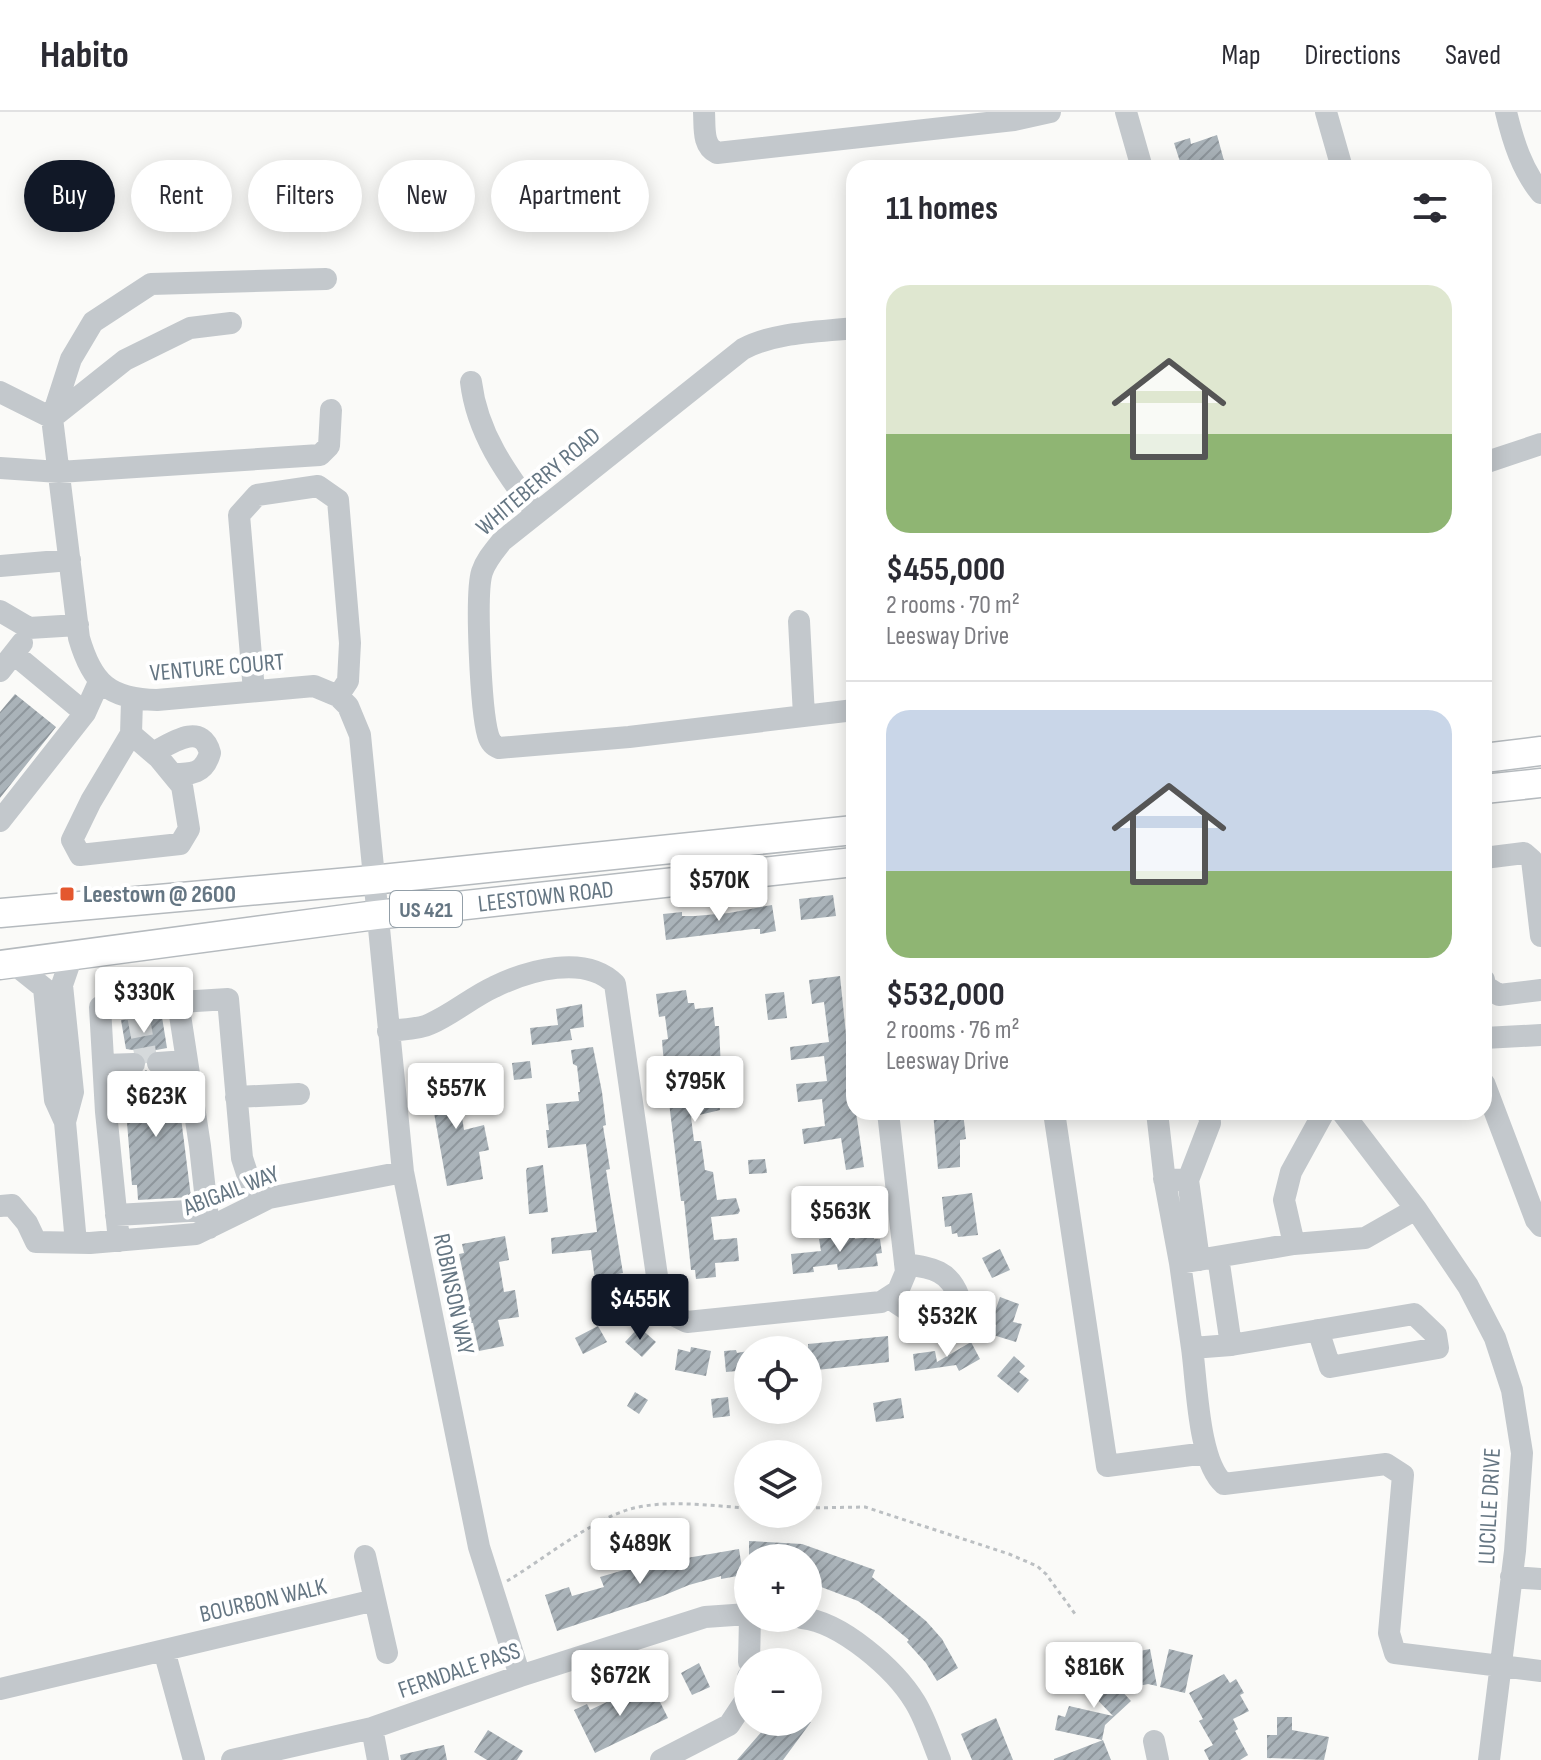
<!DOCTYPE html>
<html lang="en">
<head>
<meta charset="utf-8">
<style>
	:root { --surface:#fff; --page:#f2f2f3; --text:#2b2b33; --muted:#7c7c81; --line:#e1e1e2; --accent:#111827 }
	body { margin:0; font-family:"Sofia Sans Condensed",sans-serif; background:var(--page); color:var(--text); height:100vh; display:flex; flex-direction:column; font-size:30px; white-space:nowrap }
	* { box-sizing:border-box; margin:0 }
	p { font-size:26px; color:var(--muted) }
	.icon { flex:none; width:44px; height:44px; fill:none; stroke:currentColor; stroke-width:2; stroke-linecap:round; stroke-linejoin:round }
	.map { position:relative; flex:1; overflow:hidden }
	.sheet { position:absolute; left:846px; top:48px; width:646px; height:960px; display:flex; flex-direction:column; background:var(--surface); border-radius:24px; box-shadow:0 4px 20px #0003 }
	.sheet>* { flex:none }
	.guide { position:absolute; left:24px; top:48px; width:702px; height:72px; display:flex; gap:16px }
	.fabs { position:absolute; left:734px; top:1224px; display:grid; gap:16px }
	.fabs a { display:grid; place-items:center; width:88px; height:88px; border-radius:50%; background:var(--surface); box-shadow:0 4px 20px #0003; font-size:40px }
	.price { position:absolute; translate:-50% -68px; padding:0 18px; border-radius:8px; background:#fff; color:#222; font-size:26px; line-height:52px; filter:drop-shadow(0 2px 4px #0008) }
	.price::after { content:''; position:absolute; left:50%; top:48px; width:24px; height:18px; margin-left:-12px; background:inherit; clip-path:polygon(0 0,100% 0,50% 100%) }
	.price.current { background:var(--accent); color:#fff }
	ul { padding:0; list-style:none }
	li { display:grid; align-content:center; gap:16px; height:424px; padding:0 40px }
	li+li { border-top:2px solid var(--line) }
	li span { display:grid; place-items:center; height:248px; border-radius:24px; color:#555 }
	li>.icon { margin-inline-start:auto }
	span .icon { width:144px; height:144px; fill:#fffc; stroke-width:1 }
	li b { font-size:34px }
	h2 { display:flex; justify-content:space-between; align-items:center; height:96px; padding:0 40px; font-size:34px }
	.chip { padding:0 28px; border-radius:36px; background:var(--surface); box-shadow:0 4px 20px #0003; font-size:28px; line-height:72px }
	.chip.current { background:var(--accent); color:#fff }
	header { display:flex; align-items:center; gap:48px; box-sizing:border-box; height:112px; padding:0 40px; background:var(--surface); border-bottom:2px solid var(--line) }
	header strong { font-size:38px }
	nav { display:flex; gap:44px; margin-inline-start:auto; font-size:28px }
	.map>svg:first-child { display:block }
	.building { fill:url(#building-hatch) }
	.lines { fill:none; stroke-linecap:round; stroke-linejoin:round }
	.minor-tunnel { stroke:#d5d9db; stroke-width:22; stroke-dasharray:22 11; stroke-linecap:butt }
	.major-casing { stroke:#b5babe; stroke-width:31 }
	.path { stroke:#bbbfc2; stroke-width:3; stroke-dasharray:4 4; stroke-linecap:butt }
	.minor { stroke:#c3c8cc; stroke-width:22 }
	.major { stroke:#fff; stroke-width:28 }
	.poi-dot { fill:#e4572e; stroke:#fff; stroke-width:3 }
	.labels { text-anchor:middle; stroke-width:8; stroke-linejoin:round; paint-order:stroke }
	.shield { fill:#fff; stroke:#939fa8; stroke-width:2 }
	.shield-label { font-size:22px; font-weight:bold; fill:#657683 }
	.street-label { font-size:24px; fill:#657683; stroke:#fff }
	.poi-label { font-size:24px; font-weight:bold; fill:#657683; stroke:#fff; text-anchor:start }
</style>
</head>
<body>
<header>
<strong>Habito</strong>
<nav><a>Map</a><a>Directions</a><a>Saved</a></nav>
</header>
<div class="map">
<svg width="1541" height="1648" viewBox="0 0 1541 1648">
	<defs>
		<pattern id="building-hatch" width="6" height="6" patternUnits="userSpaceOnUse" patternTransform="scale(2)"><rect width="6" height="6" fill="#aab3b9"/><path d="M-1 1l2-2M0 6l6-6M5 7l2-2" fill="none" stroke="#8e969c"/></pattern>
	</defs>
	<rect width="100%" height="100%" fill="#fafaf8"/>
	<path class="building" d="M1217 23 1226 56H1182L1174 31 1190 26 1191 32Z
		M15 582 56 615 0 686V600Z
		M833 783 836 804 801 808 799 787Z
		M772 793 776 819 760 822V817H753L666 828 663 802 682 800V804H695L729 801Z
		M840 864 854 1000H856L864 1055 846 1058 841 1026 804 1032 802 1017 825 1014 822 987 798 990 796 972 827 969 824 944 791 948 790 935 829 930 824 890 812 892 809 868Z
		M686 878 688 891H694L695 897 713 895 715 914H719L721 957 715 958 720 998 691 1005 694 1029H701L705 1058 713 1060 717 1088 736 1086 740 1099 738 1102 711 1105 714 1128 737 1126 739 1149 715 1151 716 1165 696 1167 695 1158H691L684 1089H681L663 941 662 928 668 927 665 904 659 905 656 882Z
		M784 880 787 906 768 908 765 882Z
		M582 892 584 915 570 917 572 928 532 933 530 916 558 913 556 897Z
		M162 905 167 936 151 939 146 944 140 939 126 937 121 908Z
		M593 935 602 980 606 1013 603 1014 610 1057 606 1058 623 1161 618 1162 628 1191 618 1195 627 1203 608 1211 597 1183 591 1138 552 1142 551 1126 597 1120 586 1032 548 1036 546 1018H549L546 992 579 989 578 980H580L577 954 573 952 571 938Z
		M530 949 532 966 514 968 512 951Z
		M146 958 153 964 160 965 161 971 177 974 191 1085 138 1088 137 1073H132L124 973 136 972 135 966Z
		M464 959 469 983 459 986 464 1018 484 1013 489 1038 479 1040 483 1067 447 1074 428 967Z
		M933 1000H963L966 1027 960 1028V1055L938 1057Z
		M765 1047 767 1061 749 1062 748 1048Z
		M543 1053 548 1100 529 1102 526 1059 527 1056Z
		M972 1081 978 1123 958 1125 957 1121 952 1122 951 1114 945 1115 942 1085Z
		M854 1122 855 1127 874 1124V1127H880L882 1141 876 1142 878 1154 838 1158 837 1152 813 1155 814 1160 793 1162 791 1142 821 1139 819 1127Z
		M505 1124 509 1148 499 1150 504 1180 515 1178 519 1205 498 1208 504 1234 479 1239 473 1211H470L467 1195 470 1194 459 1142 464 1141 462 1132Z
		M1000 1137 1010 1158 992 1166 982 1146Z
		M1000 1185 1019 1192 1013 1210 1022 1212 1016 1230 993 1223 996 1213 991 1211Z
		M598 1214 607 1230 583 1242 575 1226Z
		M639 1215 656 1230 642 1245 625 1230Z
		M888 1224 889 1250 808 1259V1232Z
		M971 1230 980 1247 959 1259 956 1253 915 1259 913 1242 935 1239 937 1250Z
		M691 1235 711 1239 706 1264 675 1258 678 1237 690 1240Z
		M736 1238 737 1241 748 1239V1258L726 1260 724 1239Z
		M1014 1244 1025 1254 1019 1260 1029 1268 1018 1281 997 1264Z
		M635 1280 648 1288 639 1302 627 1294Z
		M728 1285 730 1304 713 1306 711 1287Z
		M901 1286 904 1306 876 1310 873 1291Z
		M749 1429 802 1432 875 1458 872 1465 926 1509 942 1527 958 1556 937 1569 926 1551 907 1530 909 1528 880 1504 858 1489 808 1470V1446H749Z
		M739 1437 743 1463 721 1467V1464L689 1473 660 1485 557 1519 545 1483 569 1475 572 1484 604 1475 600 1465 679 1442 681 1447Z
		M1150 1537 1157 1574 1148 1572 1130 1576 1123 1542Z
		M1169 1537 1193 1543 1185 1581 1160 1575Z
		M699 1551 710 1575 692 1583 681 1561Z
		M1104 1560 1131 1589 1105 1613 1102 1628 1055 1618 1058 1603 1065 1605 1069 1594 1113 1604 1086 1576Z
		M1224 1562 1230 1571 1236 1567 1244 1581 1240 1583 1249 1599 1233 1607 1238 1617 1235 1619 1248 1643 1240 1648H1209L1204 1638 1213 1633 1199 1609 1203 1607 1189 1581Z
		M652 1574 668 1606 595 1641 574 1598 587 1592 590 1598 624 1582 627 1587Z
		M1277 1605H1292V1618L1329 1625 1324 1648 1267 1646V1623H1277Z
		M996 1606 1013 1648H972L961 1622Z
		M770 1610H811L783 1648H737Z
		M488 1618 523 1639 517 1648H487L474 1640Z
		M1103 1628 1111 1648H1054V1647Z
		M444 1633 447 1648H401L400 1643Z"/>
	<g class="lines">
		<path class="minor-tunnel" d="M138 903 147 951"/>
		<defs>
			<g id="major">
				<path d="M1484 646 1541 639"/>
				<path d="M1484 677 1541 671"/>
				<path d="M0 801 372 768 854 718"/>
				<path id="s1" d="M0 853 376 803 854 750"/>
			</g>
		</defs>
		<use href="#major" class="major-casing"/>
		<path class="path" d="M808 1396 865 1395 1009 1442 1037 1454 1046 1462 1075 1502
			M507 1469C544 1447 590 1409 630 1397 667 1387 711 1394 748 1396"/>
		<path class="minor" d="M704 0C705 15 702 34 717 41L1014 8 1050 0
			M1126 0 1142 56
			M1326 0 1342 56
			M1506 0C1513 29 1522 58 1541 81
			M326 167 151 172 93 210 71 247 52 306 79 526C92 571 109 587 157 588L314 574 338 584 348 594 360 623 403 1060 479 1435 520 1564
			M854 216C818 220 775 220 743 237L502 429C494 439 486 448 482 460 475 482 481 599 488 623 490 630 493 634 499 636L629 625 854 598
			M471 270C477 321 506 361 536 401
			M0 280 52 306
			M52 306 125 248 190 216 231 211
			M1484 351 1541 332
			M0 356 59 360 320 343 329 334 331 298
			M0 454 70 448
			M0 499 29 516 78 513
			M799 509 804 604
			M14 542 85 601
			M0 559 22 531
			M254 579 239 403 257 383 318 374 338 388 350 531 348 569 338 584
			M131 622 91 689 72 728 80 743 180 732 189 717 182 674 159 646 131 622 132 588
			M153 641C171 631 202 609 210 641 204 662 192 662 173 662
			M0 709 85 601 99 570
			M1484 746 1524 741 1532 748 1541 824
			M72 844 62 873 73 980 65 1010 76 1131
			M14 852 44 876 55 988 65 1010
			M1484 868 1485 874 1499 883 1541 878
			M178 890 200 1034 209 1116
			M388 919C401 917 418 918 430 912 453 902 472 885 494 875 529 858 585 842 615 872L660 1185 675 1204 687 1210 881 1190 898 1179 906 1160 888 1000
			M1484 926 1541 923
			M158 951 186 949
			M104 953 134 952
			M1484 971 1536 1108 1541 1114
			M236 985 299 982
			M1054 1000 1107 1354 1206 1341
			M1157 1000 1165 1070 1180 1151 1294 1132 1365 1126 1416 1097
			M1342 1000 1416 1097 1468 1174 1495 1226 1512 1278 1522 1341 1515 1439 1489 1648
			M1164 1067 1188 1068 1210 1011 1209 1000
			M1188 1068 1199 1148
			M0 1094 12 1093 27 1111 36 1130 90 1131 196 1122 269 1086 403 1060
			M116 1103 206 1098
			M119 1129 106 1000 100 895 228 887 242 1046 257 1092
			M1294 1132 1284 1088 1291 1060 1324 1000
			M1180 1151 1192 1236 1231 1233 1218 1145
			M889 1186C916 1203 941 1227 959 1185 949 1158 932 1156 905 1152
			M1231 1233 1414 1202 1436 1223 1438 1236 1330 1255 1318 1218
			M1192 1236C1197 1271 1198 1350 1224 1372L1386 1352 1403 1363 1389 1521 1395 1541 1541 1559
			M365 1444 387 1541
			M1511 1465 1541 1467
			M802 1506C841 1510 895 1557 915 1590 926 1608 932 1629 940 1648
			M164 1538 194 1648
			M749 1550 750 1506
			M0 1577 375 1488
			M372 1616 378 1648
			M1154 1629 1158 1648
			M232 1648 372 1616 520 1564 705 1505 748 1502
			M661 1648 729 1613 747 1586 748 1565"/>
		<use href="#major" class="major"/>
	</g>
	<rect class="poi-dot" x="59" y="774" width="16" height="16" rx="4"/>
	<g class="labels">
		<rect class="shield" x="390" y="779" width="72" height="36" rx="6"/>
		<g class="shield-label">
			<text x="426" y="805">US 421</text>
		</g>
		<g class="street-label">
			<text transform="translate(538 369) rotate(-40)" y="8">WHITEBERRY ROAD</text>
			<text transform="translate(217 555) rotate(-5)" y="8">VENTURE COURT</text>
			<text dy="8" stroke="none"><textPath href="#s1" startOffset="550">LEESTOWN ROAD</textPath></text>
			<text transform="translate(231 1078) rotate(-21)" y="8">ABIGAIL WAY</text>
			<text transform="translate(454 1182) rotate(78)" y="8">ROBINSON WAY</text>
			<text transform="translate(1489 1394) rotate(-87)" y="8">LUCILLE DRIVE</text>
			<text transform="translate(263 1488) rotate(-13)" y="8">BOURBON WALK</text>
			<text transform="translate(459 1558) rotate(-19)" y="8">FERNDALE PASS</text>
		</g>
		<g class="poi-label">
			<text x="83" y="790">Leestown @ 2600</text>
		</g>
	</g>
</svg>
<div class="fabs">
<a><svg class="icon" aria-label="locate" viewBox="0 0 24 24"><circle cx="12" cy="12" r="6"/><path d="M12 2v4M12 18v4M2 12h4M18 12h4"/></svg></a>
<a><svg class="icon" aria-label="layers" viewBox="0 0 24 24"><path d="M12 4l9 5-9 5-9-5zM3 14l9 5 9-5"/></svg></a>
<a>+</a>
<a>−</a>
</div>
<b class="price" style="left:719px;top:811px">$570K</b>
<b class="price" style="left:144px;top:923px">$330K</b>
<b class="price" style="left:695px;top:1012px">$795K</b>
<b class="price" style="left:456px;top:1019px">$557K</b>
<b class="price" style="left:156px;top:1027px">$623K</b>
<b class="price" style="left:840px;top:1142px">$563K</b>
<b class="price current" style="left:640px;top:1230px">$455K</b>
<b class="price" style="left:947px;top:1247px">$532K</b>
<b class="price" style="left:640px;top:1474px">$489K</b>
<b class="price" style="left:1094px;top:1598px">$816K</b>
<b class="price" style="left:620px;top:1606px">$672K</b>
<div class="guide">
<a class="chip current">Buy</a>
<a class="chip">Rent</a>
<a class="chip">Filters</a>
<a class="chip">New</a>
<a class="chip">Apartment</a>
</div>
<section class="sheet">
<h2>11 homes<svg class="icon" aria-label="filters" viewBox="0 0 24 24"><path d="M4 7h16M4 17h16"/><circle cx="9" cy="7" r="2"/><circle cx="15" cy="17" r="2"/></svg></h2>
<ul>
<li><span style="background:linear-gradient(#dfe7d0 60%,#8fb573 0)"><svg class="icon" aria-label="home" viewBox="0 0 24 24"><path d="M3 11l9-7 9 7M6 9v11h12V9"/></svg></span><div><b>$455,000</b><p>2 rooms · 70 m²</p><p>Leesway Drive</p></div></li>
<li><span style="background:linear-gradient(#c9d6e8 65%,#8fb573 0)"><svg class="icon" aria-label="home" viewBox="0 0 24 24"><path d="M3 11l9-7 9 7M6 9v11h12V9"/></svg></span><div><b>$532,000</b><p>2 rooms · 76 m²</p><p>Leesway Drive</p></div></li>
</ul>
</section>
</div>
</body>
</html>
